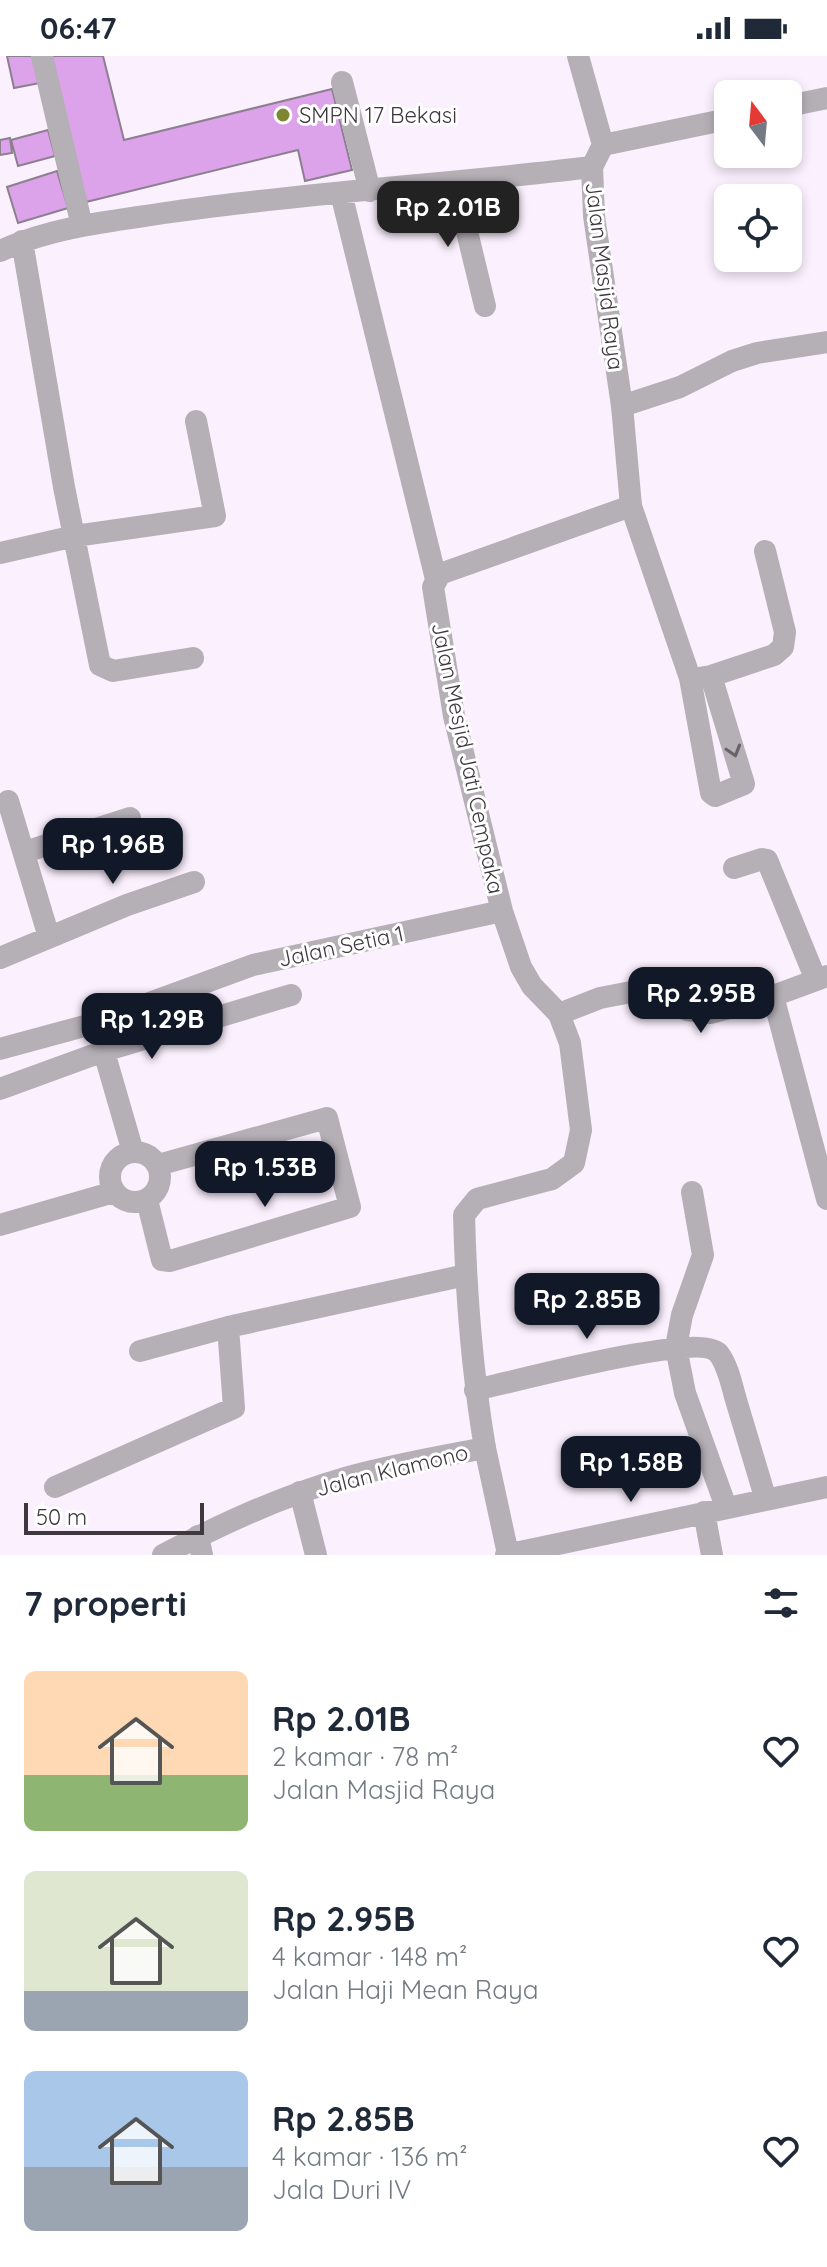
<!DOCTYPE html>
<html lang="id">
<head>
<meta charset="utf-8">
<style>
	:root { --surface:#fff; --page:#f2f2f3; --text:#1f2937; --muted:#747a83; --accent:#111827 }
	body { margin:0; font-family:Quicksand,sans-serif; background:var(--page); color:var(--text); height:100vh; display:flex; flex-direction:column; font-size:30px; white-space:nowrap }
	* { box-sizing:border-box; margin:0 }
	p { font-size:26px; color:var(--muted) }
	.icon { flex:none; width:44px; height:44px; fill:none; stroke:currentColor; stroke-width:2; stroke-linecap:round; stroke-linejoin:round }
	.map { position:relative; height:1499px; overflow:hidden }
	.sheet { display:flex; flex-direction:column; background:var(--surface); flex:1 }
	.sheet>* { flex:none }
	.needle { width:52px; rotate:344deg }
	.controls { position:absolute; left:714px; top:24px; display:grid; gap:16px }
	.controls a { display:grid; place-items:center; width:88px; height:88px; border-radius:12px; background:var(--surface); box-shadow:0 4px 12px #0003; font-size:40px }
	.scale { position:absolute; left:24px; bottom:20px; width:180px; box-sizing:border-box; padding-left:8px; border:4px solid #3e383f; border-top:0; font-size:22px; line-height:28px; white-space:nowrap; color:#3e383f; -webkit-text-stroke:6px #fff; paint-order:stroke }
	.price { position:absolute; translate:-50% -68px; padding:0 18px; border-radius:16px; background:var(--accent); color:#fff; font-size:26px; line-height:52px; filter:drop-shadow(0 2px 4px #0008) }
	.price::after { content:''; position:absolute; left:50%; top:48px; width:24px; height:18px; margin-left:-12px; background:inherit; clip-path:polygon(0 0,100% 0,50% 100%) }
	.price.on { background:#222; color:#fff }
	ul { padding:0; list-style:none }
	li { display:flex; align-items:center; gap:24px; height:200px; padding:0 24px }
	li span { display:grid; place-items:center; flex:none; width:224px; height:160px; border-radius:12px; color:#555 }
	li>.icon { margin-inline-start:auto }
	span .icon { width:96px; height:96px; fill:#fffc; stroke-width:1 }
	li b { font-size:34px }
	h2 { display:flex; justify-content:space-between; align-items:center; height:96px; padding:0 24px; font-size:34px }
	.status { display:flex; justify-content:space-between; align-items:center; height:56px; padding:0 40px; background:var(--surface); direction:ltr }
	.status svg { height:22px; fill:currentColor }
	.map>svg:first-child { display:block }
	.building { fill:#dca2ea; stroke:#8c808f; stroke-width:2 }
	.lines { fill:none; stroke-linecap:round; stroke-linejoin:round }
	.minor { stroke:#b5afb6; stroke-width:22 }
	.tertiary { stroke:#b5afb6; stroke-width:22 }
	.oneway { stroke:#686269 }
	.poi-dot { fill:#7e8632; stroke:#fff; stroke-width:3 }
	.labels { text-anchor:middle; stroke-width:6; stroke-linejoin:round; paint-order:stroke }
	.poi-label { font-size:22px; fill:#3e383f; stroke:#fff; text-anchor:start }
	.street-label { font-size:22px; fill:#3e383f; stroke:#fff }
</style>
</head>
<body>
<div class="status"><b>06:47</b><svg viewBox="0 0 49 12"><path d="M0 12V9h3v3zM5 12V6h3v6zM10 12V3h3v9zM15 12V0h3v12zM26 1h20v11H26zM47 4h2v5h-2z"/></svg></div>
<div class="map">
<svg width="827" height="1499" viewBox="0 0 827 1499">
	<rect width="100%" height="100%" fill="#fbf0fe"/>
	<path class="building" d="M7 0H35L40 27 14 32Z
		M50 0H103L124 84 332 33 352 114 305 125 298 94 86 146Z
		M48 74 55 100 18 110 11 84Z
		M10 82 12 97 0 99V84Z
		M57 115 68 152 18 167 7 131Z"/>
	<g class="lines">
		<path class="minor" d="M42 0 82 170
			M342 26 370 135
			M455 126 485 250
			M341 137 436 523
			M22 185 64 431 100 609 113 615 193 602
			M0 195C54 170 114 165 172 156 311 136 452 128 592 111
			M622 350 680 331 732 305 757 297 827 286
			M631 450 690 622 711 737 715 740 744 728 711 620
			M0 497 75 480 215 460 196 365
			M699 622 711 620 774 599 783 591 785 576 765 495
			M8 745 49 881
			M25 796 130 762
			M734 812 762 803 767 804 816 924
			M0 902 127 849 194 826
			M773 940 827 1143
			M559 958 600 942 636 935 687 954 711 957 773 940 827 920
			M100 982 133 1096
			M0 1033 104 995 291 939
			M110 1121a25 25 0 1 1 50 0a25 25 0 1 1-50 0Z
			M692 1136 703 1199 682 1259 676 1291 685 1337 726 1451
			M147 1144 162 1204 170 1205 350 1151 327 1062 158 1109
			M0 1169 114 1136
			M140 1295 228 1271
			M475 1334C510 1327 701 1274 719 1298 728 1310 732 1330 736 1344 746 1377 756 1410 766 1444
			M485 1392 508 1498
			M55 1431 234 1352 228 1271 466 1219
			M300 1436 316 1499
			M704 1456 712 1499
			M198 1480 202 1499
			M506 1499 827 1431"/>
		<path class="tertiary" d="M788 50 827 42
			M603 89 728 63
			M0 993 92 968 253 909 502 855
			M163 1499C221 1468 282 1440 345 1422 391 1409 438 1401 485 1392 472 1315 466 1237 464 1159L477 1143 552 1123 574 1107 581 1074 570 987 559 958 532 930 521 911 502 855 454 660 433 531 440 518 631 450 622 350 594 160 592 111 603 89 578 0"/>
	</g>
	<defs><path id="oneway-chevron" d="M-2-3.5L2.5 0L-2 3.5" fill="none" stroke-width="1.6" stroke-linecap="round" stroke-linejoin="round" transform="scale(2)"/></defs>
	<use class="oneway" href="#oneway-chevron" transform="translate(734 695) rotate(73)"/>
	<circle class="poi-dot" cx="283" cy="59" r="8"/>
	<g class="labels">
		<g class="poi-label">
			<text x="299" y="67">SMPN 17 Bekasi</text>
		</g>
		<g class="street-label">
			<text transform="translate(605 220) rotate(83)" y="8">Jalan Masjid Raya</text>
			<text transform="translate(468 702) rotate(78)" y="8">Jalan Mesjid Jati Cempaka</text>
			<text transform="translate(341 890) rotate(-12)" y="8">Jalan Setia 1</text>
			<text transform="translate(392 1414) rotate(-14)" y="8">Jalan Klamono</text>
		</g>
	</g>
</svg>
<div class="controls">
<a><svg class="needle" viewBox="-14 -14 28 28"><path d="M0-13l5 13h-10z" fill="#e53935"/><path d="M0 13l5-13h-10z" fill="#747a83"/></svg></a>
<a><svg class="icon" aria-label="locate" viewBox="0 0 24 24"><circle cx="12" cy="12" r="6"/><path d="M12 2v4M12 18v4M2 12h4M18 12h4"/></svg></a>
</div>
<div class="scale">50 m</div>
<b class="price on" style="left:448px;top:193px">Rp 2.01B</b>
<b class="price" style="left:113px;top:830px">Rp 1.96B</b>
<b class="price" style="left:701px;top:979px">Rp 2.95B</b>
<b class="price" style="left:152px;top:1005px">Rp 1.29B</b>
<b class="price" style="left:265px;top:1153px">Rp 1.53B</b>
<b class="price" style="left:587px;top:1285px">Rp 2.85B</b>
<b class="price" style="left:631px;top:1448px">Rp 1.58B</b>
</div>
<section class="sheet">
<h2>7 properti<svg class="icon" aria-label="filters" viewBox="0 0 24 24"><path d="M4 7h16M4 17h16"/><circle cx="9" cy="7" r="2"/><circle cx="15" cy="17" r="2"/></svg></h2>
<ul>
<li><span style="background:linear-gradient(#ffd9b3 65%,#8fb573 0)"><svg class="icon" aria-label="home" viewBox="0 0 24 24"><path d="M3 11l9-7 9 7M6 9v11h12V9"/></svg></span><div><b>Rp 2.01B</b><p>2 kamar · 78 m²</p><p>Jalan Masjid Raya</p></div><svg class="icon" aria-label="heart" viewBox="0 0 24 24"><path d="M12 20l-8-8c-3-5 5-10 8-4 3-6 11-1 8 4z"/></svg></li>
<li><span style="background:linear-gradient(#dfe7d0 75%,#9aa5b1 0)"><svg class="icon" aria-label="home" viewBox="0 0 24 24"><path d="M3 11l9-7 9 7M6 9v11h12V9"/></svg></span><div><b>Rp 2.95B</b><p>4 kamar · 148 m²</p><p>Jalan Haji Mean Raya</p></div><svg class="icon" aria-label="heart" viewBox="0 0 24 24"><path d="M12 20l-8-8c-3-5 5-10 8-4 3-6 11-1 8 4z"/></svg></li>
<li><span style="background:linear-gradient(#a9c7e8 60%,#9aa5b1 0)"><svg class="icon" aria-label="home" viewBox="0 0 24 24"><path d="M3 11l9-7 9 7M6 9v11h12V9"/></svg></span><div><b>Rp 2.85B</b><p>4 kamar · 136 m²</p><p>Jala Duri IV</p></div><svg class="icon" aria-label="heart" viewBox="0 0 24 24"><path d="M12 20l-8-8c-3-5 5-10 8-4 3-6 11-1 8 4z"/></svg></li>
</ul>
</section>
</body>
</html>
